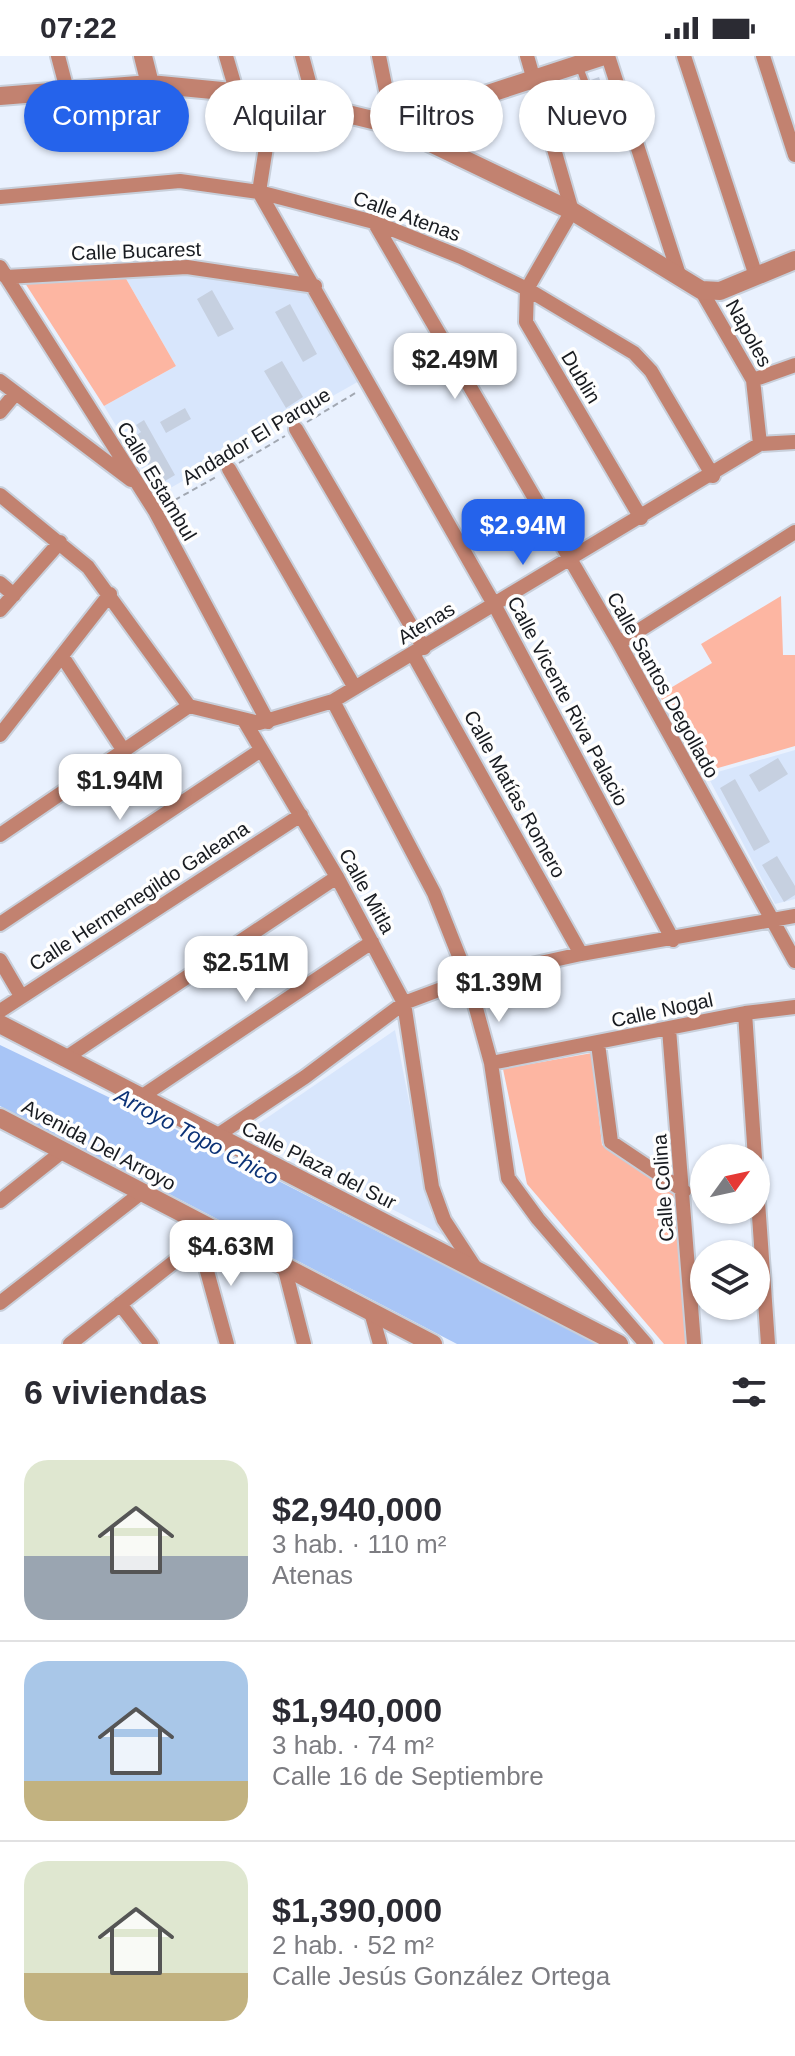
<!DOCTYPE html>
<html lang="es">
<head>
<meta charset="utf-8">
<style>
	:root { --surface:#fff; --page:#f7f7f7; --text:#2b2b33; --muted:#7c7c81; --line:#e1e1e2; --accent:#2563eb }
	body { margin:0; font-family:Arial,sans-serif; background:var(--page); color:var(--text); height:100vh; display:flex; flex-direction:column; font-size:30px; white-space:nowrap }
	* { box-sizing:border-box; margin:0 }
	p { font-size:26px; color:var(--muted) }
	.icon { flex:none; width:44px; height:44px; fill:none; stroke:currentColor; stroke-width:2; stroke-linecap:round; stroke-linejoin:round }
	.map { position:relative; height:1288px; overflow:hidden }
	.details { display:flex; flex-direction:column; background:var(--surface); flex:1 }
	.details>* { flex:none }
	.hud { position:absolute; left:24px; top:24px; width:748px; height:72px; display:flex; gap:16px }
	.needle { width:52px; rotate:57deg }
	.fabs { position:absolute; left:690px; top:1088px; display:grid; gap:16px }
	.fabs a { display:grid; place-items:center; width:80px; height:80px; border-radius:50%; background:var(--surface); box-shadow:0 2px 6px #0004; font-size:40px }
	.price { position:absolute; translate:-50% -68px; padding:0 18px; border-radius:16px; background:#fff; color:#222; font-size:26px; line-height:52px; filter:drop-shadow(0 2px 4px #0008) }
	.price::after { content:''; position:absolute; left:50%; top:48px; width:24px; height:18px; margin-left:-12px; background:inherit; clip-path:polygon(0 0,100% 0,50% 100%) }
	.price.active { background:var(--accent); color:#fff }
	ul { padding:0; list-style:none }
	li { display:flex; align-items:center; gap:24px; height:200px; padding:0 24px }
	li+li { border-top:2px solid var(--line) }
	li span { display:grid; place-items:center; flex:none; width:224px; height:160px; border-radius:24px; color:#555 }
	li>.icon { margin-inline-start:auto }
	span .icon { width:96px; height:96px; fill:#fffc; stroke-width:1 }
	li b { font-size:34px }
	h2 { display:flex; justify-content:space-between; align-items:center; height:96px; padding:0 24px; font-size:34px }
	.pill { padding:0 28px; border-radius:36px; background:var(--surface); box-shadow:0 2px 6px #0004; font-size:28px; line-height:72px }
	.pill.active { background:var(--accent); color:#fff }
	.status { display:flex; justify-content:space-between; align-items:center; height:56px; padding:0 40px; background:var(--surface); direction:ltr }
	.status svg { height:22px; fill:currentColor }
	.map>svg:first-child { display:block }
	.built { fill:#d8e6fc }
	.green { fill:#fdb6a2 }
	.water { fill:#a8c5f6 }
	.building { fill:#c6d0e0 }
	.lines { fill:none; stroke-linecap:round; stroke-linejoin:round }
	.service-casing { stroke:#c8cfda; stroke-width:11 }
	.minor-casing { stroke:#c8cfda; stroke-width:18 }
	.tertiary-casing { stroke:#c8cfda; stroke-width:22 }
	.path { stroke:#a2a8b2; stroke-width:2; stroke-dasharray:6 4; stroke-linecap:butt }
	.service { stroke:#c28270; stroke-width:7 }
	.minor { stroke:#c28270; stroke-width:14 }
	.tertiary { stroke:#c28270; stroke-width:18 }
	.labels { text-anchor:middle; stroke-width:7; stroke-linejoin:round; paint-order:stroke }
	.street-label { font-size:20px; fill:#181b20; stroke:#fefefe }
	.water-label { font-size:22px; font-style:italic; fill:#0c3377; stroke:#fefefe }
</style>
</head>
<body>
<div class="status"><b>07:22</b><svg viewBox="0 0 49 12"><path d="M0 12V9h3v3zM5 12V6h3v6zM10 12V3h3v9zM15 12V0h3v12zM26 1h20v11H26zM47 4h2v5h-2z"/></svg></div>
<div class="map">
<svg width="795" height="1288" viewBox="0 0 795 1288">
	<rect width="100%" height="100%" fill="#e9f1fe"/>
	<path class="built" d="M188 220 311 236 361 324 158 439 104 350 176 310 125 221Z
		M795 694V843L775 848 707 719Z
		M395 974 431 1157 448 1182 245 1077Z"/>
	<path class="green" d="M125 221 176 310 104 350 25 227Z
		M781 540 783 599H795V690L704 716 659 639 712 607 701 588Z
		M592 997 602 1089 683 1141 689 1288H664L527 1128 503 1013Z"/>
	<path class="water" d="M0 989 202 1086 599 1288H457L0 1050Z"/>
	<path class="building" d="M599 21 603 33 581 41 577 29Z
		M212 234 234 273 218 281 197 243Z
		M290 248 317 298 303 306 275 256Z
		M282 305 303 341 286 352 264 315Z
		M185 352 191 363 166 377 160 366Z
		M144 364 175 419 160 428 132 382 141 376 136 369Z
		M778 702 788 718 759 736 749 719Z
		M735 723 770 786 754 795 720 732Z
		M777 800 795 830V839L784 846 762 809Z"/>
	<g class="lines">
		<defs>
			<path id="service" d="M579 10 585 26
				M589 38 598 44 619 35"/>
			<path id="minor" d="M58 0 67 34
				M226 0 236 34
				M302 0 315 48
				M379 0 393 69
				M527 0 572 155 527 233 526 266 641 462
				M608 0 680 222
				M684 0 756 220
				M763 0 795 99
				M274 40 259 136 495 550 673 884
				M0 141 180 125 259 136 374 166 461 201 527 233 634 297 651 315 713 420
				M374 166 619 587 795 905
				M0 211 155 455 268 666
				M6 221 187 211 315 230
				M701 234 753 324 760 388
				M753 324 795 309
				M0 325 131 424
				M0 356 15 338
				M296 373 424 592
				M229 413 355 632
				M0 439 88 511 189 650
				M0 527 14 539
				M0 554 60 486
				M619 587 795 476
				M413 598 581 898
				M62 600 124 695
				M333 645 434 837 468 923 491 1007 508 1122 538 1163 646 1288
				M189 650 259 667 333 645 760 388 795 386
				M245 666 337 821 404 947 432 1131 444 1164 476 1213
				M0 679 110 538
				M0 779 189 650
				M0 868 261 694
				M0 904 21 940
				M0 955 301 759
				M745 957 755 1102
				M669 973 694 1288
				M598 988 611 1086 684 1135
				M64 1003 337 821
				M491 1007 745 957 795 951
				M141 1041 372 886
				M215 1081 305 1021 404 947 468 923 581 898 795 860
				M756 1117 768 1288
				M0 1145 63 1095
				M199 1186 227 1288
				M284 1210 304 1288
				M0 1247 141 1137
				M120 1248 151 1288
				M371 1256 380 1288
				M70 1288 213 1175"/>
			<path id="tertiary" d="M143 0 150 28
				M0 40 150 28 274 40 393 69 572 155 701 234 720 235 795 204
				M393 69 604 0
				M0 968 619 1288
				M0 1062 433 1288"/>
		</defs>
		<use href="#service" class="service-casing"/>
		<use href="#minor" class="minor-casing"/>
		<use href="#tertiary" class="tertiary-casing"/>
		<path class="path" d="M307 366 357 336
			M239 407 285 380
			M166 449 216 421"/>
		<use href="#service" class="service"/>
		<use href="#minor" class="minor"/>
		<use href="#tertiary" class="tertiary"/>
	</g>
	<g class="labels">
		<g class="street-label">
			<text transform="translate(407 160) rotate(20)" y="7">Calle Atenas</text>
			<text transform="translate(136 195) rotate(-2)" y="7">Calle Bucarest</text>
			<text transform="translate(749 277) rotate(61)" y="7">Napoles</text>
			<text transform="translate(581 321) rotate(59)" y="7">Dublin</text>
			<text transform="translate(256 380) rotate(-31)" y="7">Andador El Parque</text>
			<text transform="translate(157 425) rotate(59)" y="7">Calle Estambul</text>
			<text transform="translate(426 567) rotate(-31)" y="7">Atenas</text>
			<text transform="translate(663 629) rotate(61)" y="7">Calle Santos Degollado</text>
			<text transform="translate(568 645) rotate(62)" y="7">Calle Vicente Riva Palacio</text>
			<text transform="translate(515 738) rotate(61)" y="7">Calle Matías Romero</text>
			<text transform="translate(367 835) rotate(61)" y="7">Calle Mitla</text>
			<text transform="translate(139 840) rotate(-33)" y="7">Calle Hermenegildo Galeana</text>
			<text transform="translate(662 954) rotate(-12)" y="7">Calle Nogal</text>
			<text transform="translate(99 1089) rotate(28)" y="7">Avenida Del Arroyo</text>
			<text transform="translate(319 1109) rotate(27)" y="7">Calle Plaza del Sur</text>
			<text transform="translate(663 1132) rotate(-94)" y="7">Calle Colina</text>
		</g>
		<g class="water-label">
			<text transform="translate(197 1080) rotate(28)" y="8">Arroyo Topo Chico</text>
		</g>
	</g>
</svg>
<div class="fabs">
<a><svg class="needle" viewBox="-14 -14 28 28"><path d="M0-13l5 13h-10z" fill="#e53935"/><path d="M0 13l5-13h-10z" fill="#7c7c81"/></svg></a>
<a><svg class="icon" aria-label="layers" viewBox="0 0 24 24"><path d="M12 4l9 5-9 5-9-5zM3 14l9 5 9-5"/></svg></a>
</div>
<b class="price" style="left:455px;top:345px">$2.49M</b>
<b class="price active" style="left:523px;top:511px">$2.94M</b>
<b class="price" style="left:120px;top:766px">$1.94M</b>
<b class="price" style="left:246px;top:948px">$2.51M</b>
<b class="price" style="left:499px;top:968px">$1.39M</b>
<b class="price" style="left:231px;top:1232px">$4.63M</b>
<div class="hud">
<a class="pill active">Comprar</a>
<a class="pill">Alquilar</a>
<a class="pill">Filtros</a>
<a class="pill">Nuevo</a>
</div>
</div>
<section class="details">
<h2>6 viviendas<svg class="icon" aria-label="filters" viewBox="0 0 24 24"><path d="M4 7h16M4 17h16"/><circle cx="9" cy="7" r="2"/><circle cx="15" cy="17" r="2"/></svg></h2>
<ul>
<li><span style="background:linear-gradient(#dfe7d0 60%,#9aa5b1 0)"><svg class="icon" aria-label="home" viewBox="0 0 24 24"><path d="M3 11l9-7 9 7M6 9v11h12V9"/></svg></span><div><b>$2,940,000</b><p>3 hab. · 110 m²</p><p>Atenas</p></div></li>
<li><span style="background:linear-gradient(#a9c7e8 75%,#c2b280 0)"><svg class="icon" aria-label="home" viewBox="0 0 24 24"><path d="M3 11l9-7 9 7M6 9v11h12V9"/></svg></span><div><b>$1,940,000</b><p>3 hab. · 74 m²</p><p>Calle 16 de Septiembre</p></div></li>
<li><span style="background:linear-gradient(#dfe7d0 70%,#c2b280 0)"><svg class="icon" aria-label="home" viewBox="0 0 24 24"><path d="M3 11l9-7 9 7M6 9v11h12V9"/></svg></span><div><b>$1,390,000</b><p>2 hab. · 52 m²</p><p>Calle Jesús González Ortega</p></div></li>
</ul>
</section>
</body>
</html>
